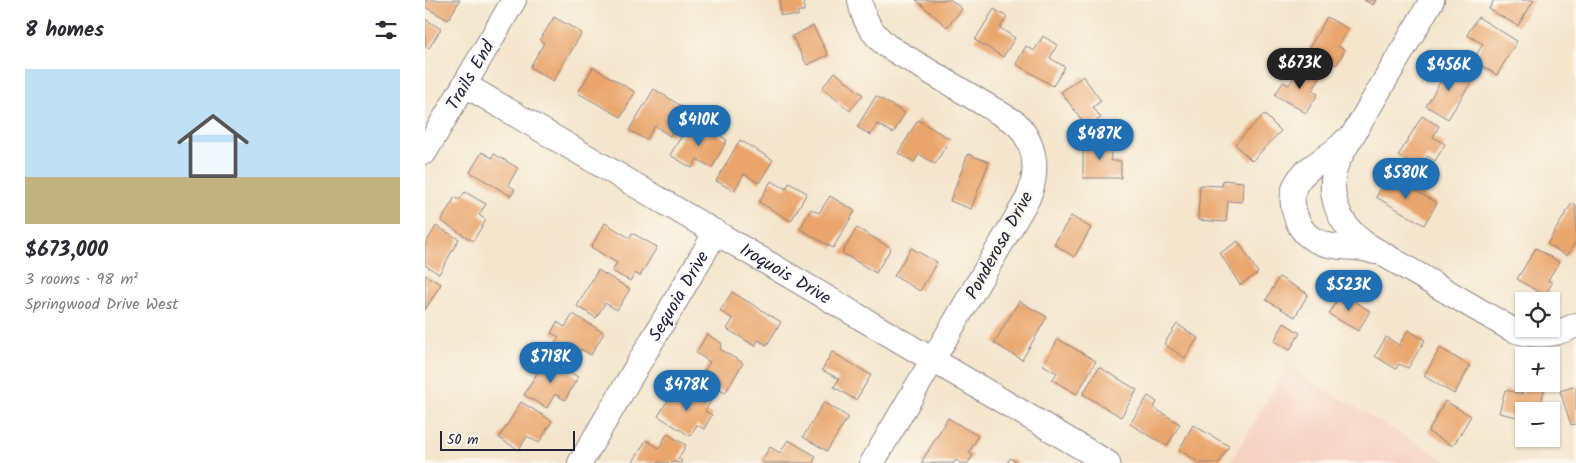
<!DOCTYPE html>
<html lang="en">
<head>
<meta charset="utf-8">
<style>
	:root { --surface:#fff; --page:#f7f7f7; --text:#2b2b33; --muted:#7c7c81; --line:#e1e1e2; --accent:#1f6fb2 }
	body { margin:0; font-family:Kalam,sans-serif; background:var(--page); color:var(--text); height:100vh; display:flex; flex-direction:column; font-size:19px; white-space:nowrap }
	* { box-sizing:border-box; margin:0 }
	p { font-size:16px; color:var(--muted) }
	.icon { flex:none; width:28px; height:28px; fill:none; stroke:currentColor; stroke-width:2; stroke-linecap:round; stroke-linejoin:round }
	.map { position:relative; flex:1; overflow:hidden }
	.details { display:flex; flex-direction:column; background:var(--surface); width:425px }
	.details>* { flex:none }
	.tools { position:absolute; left:1090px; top:292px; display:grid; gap:10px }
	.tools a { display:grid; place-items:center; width:45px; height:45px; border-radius:0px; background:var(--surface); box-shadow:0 1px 4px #0004; font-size:25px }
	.scale { position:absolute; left:15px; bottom:12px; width:135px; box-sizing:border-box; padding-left:5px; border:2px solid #22223b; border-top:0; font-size:14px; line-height:18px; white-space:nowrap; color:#22223b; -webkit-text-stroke:4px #fbf7ec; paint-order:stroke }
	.price { position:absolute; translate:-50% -42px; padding:0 11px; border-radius:18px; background:var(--accent); color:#fff; font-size:16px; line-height:32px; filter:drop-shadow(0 1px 2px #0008) }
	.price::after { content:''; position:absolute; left:50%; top:30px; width:15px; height:11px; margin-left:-8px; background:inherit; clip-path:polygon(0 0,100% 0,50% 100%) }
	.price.on { background:#222; color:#fff }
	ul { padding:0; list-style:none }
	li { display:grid; align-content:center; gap:10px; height:265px; padding:0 25px }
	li+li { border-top:1px solid var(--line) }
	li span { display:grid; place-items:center; height:155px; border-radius:0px; color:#555 }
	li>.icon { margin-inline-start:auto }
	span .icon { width:90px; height:90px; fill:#fffc; stroke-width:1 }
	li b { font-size:21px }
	h2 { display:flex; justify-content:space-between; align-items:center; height:60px; padding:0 25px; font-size:21px }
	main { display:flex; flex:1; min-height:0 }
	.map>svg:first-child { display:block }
	.built { fill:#f6d2c3 }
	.building { fill:#e9a56c }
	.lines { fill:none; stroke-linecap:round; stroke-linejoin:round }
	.minor-casing { stroke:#8b8484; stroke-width:26 }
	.minor { stroke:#fff; stroke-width:24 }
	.labels { text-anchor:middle; stroke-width:4; stroke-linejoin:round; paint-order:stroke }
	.street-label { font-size:18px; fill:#22223b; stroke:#fbf7ec }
</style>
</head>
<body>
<main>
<section class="details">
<h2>8 homes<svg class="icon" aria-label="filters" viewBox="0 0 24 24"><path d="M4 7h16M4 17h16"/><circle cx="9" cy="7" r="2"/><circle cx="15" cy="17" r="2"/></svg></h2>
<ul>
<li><span style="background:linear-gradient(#bfe0f5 70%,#c2b280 0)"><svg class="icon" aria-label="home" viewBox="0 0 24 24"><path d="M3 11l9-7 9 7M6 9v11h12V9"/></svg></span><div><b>$673,000</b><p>3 rooms · 98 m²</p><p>Springwood Drive West</p></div></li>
</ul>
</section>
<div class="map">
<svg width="1151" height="463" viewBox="0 0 1151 463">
	<rect width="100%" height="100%" fill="#fbf7ec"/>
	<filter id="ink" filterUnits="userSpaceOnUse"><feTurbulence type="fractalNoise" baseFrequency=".02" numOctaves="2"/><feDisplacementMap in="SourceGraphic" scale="10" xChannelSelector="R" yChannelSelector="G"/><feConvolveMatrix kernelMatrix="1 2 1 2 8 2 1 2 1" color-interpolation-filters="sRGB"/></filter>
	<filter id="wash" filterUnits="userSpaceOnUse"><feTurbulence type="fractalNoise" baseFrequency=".0096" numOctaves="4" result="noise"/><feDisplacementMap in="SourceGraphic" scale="20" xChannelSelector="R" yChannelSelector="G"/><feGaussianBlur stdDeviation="1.12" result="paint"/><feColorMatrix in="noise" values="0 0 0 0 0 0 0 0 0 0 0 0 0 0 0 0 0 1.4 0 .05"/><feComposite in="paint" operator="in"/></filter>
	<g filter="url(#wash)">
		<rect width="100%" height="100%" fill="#f4e5cc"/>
		<path class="built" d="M862 367 1025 463H805Z"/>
		<g id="blocks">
			<path class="building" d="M1 0H35L23 20 0 7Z
				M355 0H379V11H373V16L355 15Z
				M491 0H526L537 9 522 27Z
				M939 0H951L948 5Z
				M1069 0H1109L1093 26 1064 9Z
				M569 9 582 17 575 28 590 38 578 57 550 40Z
				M129 17 157 33 128 81 105 67 119 43 115 40Z
				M902 17 923 29 913 46 920 50 911 65 884 48Z
				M1053 17 1092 41 1072 75 1048 60 1058 44 1042 35Z
				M0 19 16 29 4 48 0 46Z
				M388 26 403 55 382 65 367 36Z
				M618 36 632 45 625 58 640 67 628 86 591 64 601 46 609 51Z
				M1025 65 1048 79 1023 119 1001 106Z
				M875 66 895 78 887 91 893 94 881 113 850 95 858 82 864 85Z
				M168 67 210 92 196 117 153 93Z
				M410 72 438 95 425 111 397 88Z
				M658 76 676 101 668 107 676 118 662 127 636 92Z
				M229 89 261 109 245 136 230 126 221 140 204 130Z
				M451 96 480 113 468 133 452 124 446 135 432 127Z
				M839 114 856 131 827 161 810 144Z
				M997 116 1014 126 1008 137 1020 144 1010 161 1002 156 995 168 973 156Z
				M493 120 525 139 510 164 494 154 489 162 473 153Z
				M264 124 283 135 286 130 302 140 287 168 272 159 267 168 245 155Z
				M315 140 348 160 334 183 319 174 309 191 291 181Z
				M658 141H685L686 161H696V178H658Z
				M57 152 67 158 69 154 93 168 83 185 90 189 86 196 45 172Z
				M543 154 564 162 546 209 525 201Z
				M963 175 1012 203 999 225 951 197Z
				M798 180 818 182 817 202 803 201 801 222 773 220 775 185 797 186Z
				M346 181 361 189 364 183 382 193 366 221 334 202Z
				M40 192 61 204 54 215 61 220 48 241 16 221 30 197 34 200Z
				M405 196 430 211 408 248 375 229 386 209 394 213Z
				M1147 203 1151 206V241L1142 256 1122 244Z
				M646 216 666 228 649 257 629 244Z
				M180 223 205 238 207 233 232 247 215 276 210 273 205 281 187 271 192 263 166 247Z
				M11 226 34 239 14 274 0 265V245Z
				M432 228 466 248 451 273 417 253Z
				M813 241 833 273 815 285 795 253Z
				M486 248 512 262 495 291 469 276Z
				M1111 248 1134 262 1123 280 1127 283 1120 296 1092 279Z
				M173 270 205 289 192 310 180 303 171 318 152 306Z
				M0 275 16 284 0 310Z
				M854 277 883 294 870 317 841 300Z
				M307 292 356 322 342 345 333 340 330 346 302 329 308 319 295 311Z
				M916 293 945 311 933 331 904 314Z
				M594 301 622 317 597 360 569 343Z
				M148 314 179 333 166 355 156 349 148 364 126 351 134 337 126 333 132 322 140 327Z
				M859 323 875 333 865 350 849 341Z
				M752 324 773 338 760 358 739 344Z
				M983 330 1000 340 983 368 974 364 971 369 950 356 961 337 974 345Z
				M282 334 297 344 295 349 318 363 300 393 275 378 285 362 271 353Z
				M633 339 671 361 652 394 627 380 632 373 618 365Z
				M1015 348 1045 366 1029 394 999 376Z
				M407 352 446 375 431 400 409 387 414 379 397 370Z
				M121 358 153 377 140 400 130 394 122 408 99 395Z
				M674 367 712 390 696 417 658 394Z
				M1099 385 1119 390 1114 411H1099V429L1094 428 1097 418 1074 413 1080 390 1097 394Z
				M1151 386V424L1146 425 1135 391Z
				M269 388 287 399 280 411 287 415 279 429 272 425 265 436 233 416 246 395 260 403Z
				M723 396 732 402 729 408 755 424 742 446 705 424Z
				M1020 401 1046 416 1028 446 1003 432Z
				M96 402 127 421 114 443 102 436 94 450 74 438Z
				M399 402 423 417 402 451 378 437Z
				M523 418 553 436 544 453 548 455 543 463H535L531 460 529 463H496Z
				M768 425 804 446 794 463H775L754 450Z
				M242 434 261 445 253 459 257 461 256 463 208 462 221 440 234 448Z
				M363 440 391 456 388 463H339L336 461 345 447 355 453Z
				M585 458 594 463H582Z"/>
		</g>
	</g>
	<g filter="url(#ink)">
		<use href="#blocks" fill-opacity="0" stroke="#8b8484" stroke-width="1"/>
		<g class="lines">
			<defs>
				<g id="minor">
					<path d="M435 0C438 20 447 33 462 46L591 123C611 144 614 171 603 198L447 463"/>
					<path d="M1007 0 912 162C901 193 913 224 939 243L1086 329C1109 338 1130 336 1151 325"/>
					<path id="s1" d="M40 85 683 463"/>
					<path d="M920 141C898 166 855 172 871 217 875 230 884 239 897 243 914 250 932 245 949 252"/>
					<path id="s2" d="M0 152 89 0"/>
					<path id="s3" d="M155 463 291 232"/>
				</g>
			</defs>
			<use href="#minor" class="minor-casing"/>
			<use href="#minor" class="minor"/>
		</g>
	</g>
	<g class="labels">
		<g class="street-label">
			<text dy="6" stroke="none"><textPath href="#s2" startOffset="89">Trails End</textPath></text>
			<text transform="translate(574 245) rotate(-61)" y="6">Ponderosa Drive</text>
			<text dy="6" stroke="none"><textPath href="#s1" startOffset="372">Iroquois Drive</textPath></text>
			<text dy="6" stroke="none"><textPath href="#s3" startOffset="194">Sequoia Drive</textPath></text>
		</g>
	</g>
</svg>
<div class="tools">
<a><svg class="icon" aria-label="locate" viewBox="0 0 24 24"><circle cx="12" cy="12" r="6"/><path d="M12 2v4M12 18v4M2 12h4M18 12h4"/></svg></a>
<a>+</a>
<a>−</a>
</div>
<div class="scale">50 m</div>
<b class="price on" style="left:875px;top:90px">$673K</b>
<b class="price" style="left:1024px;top:92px">$456K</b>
<b class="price" style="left:274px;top:147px">$410K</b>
<b class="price" style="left:675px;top:161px">$487K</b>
<b class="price" style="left:981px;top:200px">$580K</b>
<b class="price" style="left:924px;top:312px">$523K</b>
<b class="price" style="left:126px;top:384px">$718K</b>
<b class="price" style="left:262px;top:412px">$478K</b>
</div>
</main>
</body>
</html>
